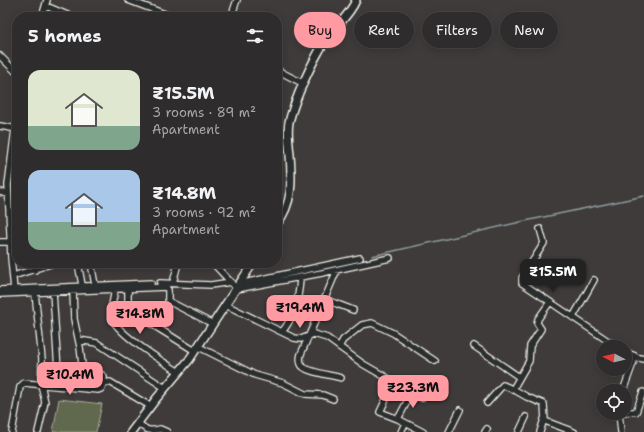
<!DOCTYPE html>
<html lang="en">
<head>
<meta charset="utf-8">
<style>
	:root { --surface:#2e2c2c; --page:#3a3838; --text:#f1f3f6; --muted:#a7a7a9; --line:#494848; --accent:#ff9aa2 }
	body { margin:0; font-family:"Shantell Sans",sans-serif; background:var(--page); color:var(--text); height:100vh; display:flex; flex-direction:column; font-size:15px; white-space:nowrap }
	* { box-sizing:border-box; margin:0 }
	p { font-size:13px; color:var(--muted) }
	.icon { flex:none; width:22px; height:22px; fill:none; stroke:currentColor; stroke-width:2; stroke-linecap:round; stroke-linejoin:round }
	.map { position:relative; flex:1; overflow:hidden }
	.details { position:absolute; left:12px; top:12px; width:270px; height:256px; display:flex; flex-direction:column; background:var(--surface); border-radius:16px; box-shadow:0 2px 10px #0003,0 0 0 1px var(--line) }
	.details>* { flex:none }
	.banner { position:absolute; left:294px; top:12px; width:290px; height:36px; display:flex; gap:8px }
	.needle { width:26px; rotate:277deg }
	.fabs { position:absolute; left:596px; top:340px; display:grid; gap:8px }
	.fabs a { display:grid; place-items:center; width:36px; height:36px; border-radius:50%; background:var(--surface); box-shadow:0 2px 10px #0003,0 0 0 1px var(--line); font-size:20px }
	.price { position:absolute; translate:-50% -34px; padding:0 9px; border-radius:8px; background:var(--accent); color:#111; font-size:13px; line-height:26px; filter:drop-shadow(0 1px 2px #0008) }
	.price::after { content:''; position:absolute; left:50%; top:24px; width:12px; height:9px; margin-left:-6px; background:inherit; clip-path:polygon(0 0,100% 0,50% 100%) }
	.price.selected { background:#222; color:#fff }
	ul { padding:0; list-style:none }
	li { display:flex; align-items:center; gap:12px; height:100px; padding:0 16px }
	li span { display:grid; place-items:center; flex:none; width:112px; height:80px; border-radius:12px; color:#555 }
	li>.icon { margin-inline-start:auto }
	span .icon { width:48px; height:48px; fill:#fffc; stroke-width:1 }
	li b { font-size:17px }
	h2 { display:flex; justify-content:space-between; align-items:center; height:48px; padding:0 16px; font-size:17px }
	.chip { padding:0 14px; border-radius:18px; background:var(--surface); box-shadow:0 2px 10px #0003,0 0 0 1px var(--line); font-size:14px; line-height:36px }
	.chip.selected { background:var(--accent); color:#111 }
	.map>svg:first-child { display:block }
	.green { fill:#60674d; stroke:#aaac9a }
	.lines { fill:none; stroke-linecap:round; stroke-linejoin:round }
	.stream { stroke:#8f9c9f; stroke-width:1.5 }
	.minor-casing { stroke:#f4f1e8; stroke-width:8 }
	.tertiary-casing { stroke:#f4f1e8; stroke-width:10 }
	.minor { stroke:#2a2d2e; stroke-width:5.5 }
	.tertiary { stroke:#2a2d2e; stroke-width:7 }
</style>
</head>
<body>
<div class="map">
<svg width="644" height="432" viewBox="0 0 644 432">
	<rect width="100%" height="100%" fill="#3e3b3a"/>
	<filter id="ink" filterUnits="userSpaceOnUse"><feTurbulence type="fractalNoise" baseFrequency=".025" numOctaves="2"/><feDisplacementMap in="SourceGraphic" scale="8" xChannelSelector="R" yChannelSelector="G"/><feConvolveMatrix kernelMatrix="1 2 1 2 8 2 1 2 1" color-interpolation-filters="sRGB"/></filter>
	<g filter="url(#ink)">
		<path class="green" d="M59 399 102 404 96 432H53Z"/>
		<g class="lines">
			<path class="stream" d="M372 256 525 221 644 196"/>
			<defs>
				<path id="minor" d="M128 0 173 17
					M46 6 72 17
					M42 17 47 0
					M231 17 237 0
					M0 56 17 73
					M277 70 304 84
					M0 126 17 129
					M0 192 8 194
					M540 229 544 243 522 278V283L617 347
					M0 242H10
					M34 263 35 270
					M78 263 82 285
					M91 263 95 285
					M213 263 237 289 322 273 390 258
					M337 270 301 354C300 357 300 361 301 364 303 372 332 375 341 378
					M13 276 54 263
					M160 283 211 285 231 282
					M173 283 178 263
					M239 284 360 258
					M128 288V303L132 312 195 351
					M115 289C114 297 110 308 112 317 114 332 165 363 179 372
					M0 290 151 283
					M14 290 11 258 8 185 15 129
					M73 291 74 319 80 347 83 373
					M53 292 58 370
					M35 293 42 359 41 384 45 402 38 432
					M0 294 166 287 168 290V300L170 302 213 324
					M324 299 353 310
					M550 302 538 319 537 323 541 329 530 346 529 361 513 389 527 397 544 404 545 421 574 432
					M226 305 294 338 301 339 314 334 327 338 363 364 422 398
					M573 317 594 280
					M282 332C295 316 299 298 300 278
					M79 340 97 343 165 388
					M474 346 519 377
					M199 347 255 375 283 383 305 394 323 395 333 399
					M339 347 343 340 362 325 372 323 393 333 435 361
					M635 357 644 359
					M42 369 102 375 104 377 103 385
					M394 382 380 412 398 419 423 432
					M623 391 635 358V356L625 352
					M416 394 421 385
					M487 403 503 385 514 390
					M625 412H636L643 392
					M619 413 621 432
					M398 419 412 392
					M138 423C146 430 149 432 160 429L167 432
					M12 432 20 387 24 383 98 390 101 389 105 383 110 382 150 406
					M401 432 405 423
					M449 432 460 410
					M485 432 487 429
					M519 432 526 417
					M540 432 544 419"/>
				<path id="tertiary" d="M277 224C293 203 292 181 290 155 289 144 287 133 289 122 295 98 312 62 325 41 335 26 349 17 356 0
					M131 432 156 399 189 360 253 263"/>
			</defs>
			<use href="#minor" class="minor-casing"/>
			<use href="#tertiary" class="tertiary-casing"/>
			<use href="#minor" class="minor"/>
			<use href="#tertiary" class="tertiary"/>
		</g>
	</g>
</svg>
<div class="fabs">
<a><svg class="needle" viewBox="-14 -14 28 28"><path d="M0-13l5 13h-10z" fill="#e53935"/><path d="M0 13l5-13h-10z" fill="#a7a7a9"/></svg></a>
<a><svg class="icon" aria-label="locate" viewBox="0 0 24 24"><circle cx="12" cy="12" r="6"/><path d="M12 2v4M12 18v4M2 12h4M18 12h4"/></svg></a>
</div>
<b class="price selected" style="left:553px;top:293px">₹15.5M</b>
<b class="price" style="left:300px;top:329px">₹19.4M</b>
<b class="price" style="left:140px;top:335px">₹14.8M</b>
<b class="price" style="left:70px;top:396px">₹10.4M</b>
<b class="price" style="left:413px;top:409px">₹23.3M</b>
<div class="banner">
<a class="chip selected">Buy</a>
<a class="chip">Rent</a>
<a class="chip">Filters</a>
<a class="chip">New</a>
</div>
<section class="details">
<h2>5 homes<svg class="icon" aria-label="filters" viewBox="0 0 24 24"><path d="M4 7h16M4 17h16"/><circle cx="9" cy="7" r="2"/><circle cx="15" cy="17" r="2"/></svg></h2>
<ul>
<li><span style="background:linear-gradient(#dfe7d0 70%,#7fa58c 0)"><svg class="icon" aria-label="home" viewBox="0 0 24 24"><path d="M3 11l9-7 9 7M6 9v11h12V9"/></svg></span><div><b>₹15.5M</b><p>3 rooms · 89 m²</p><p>Apartment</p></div></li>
<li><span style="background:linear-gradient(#a9c7e8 65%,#7fa58c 0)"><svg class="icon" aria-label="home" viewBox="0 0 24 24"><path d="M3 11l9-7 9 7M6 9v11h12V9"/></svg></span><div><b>₹14.8M</b><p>3 rooms · 92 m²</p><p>Apartment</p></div></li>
</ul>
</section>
</div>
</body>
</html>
